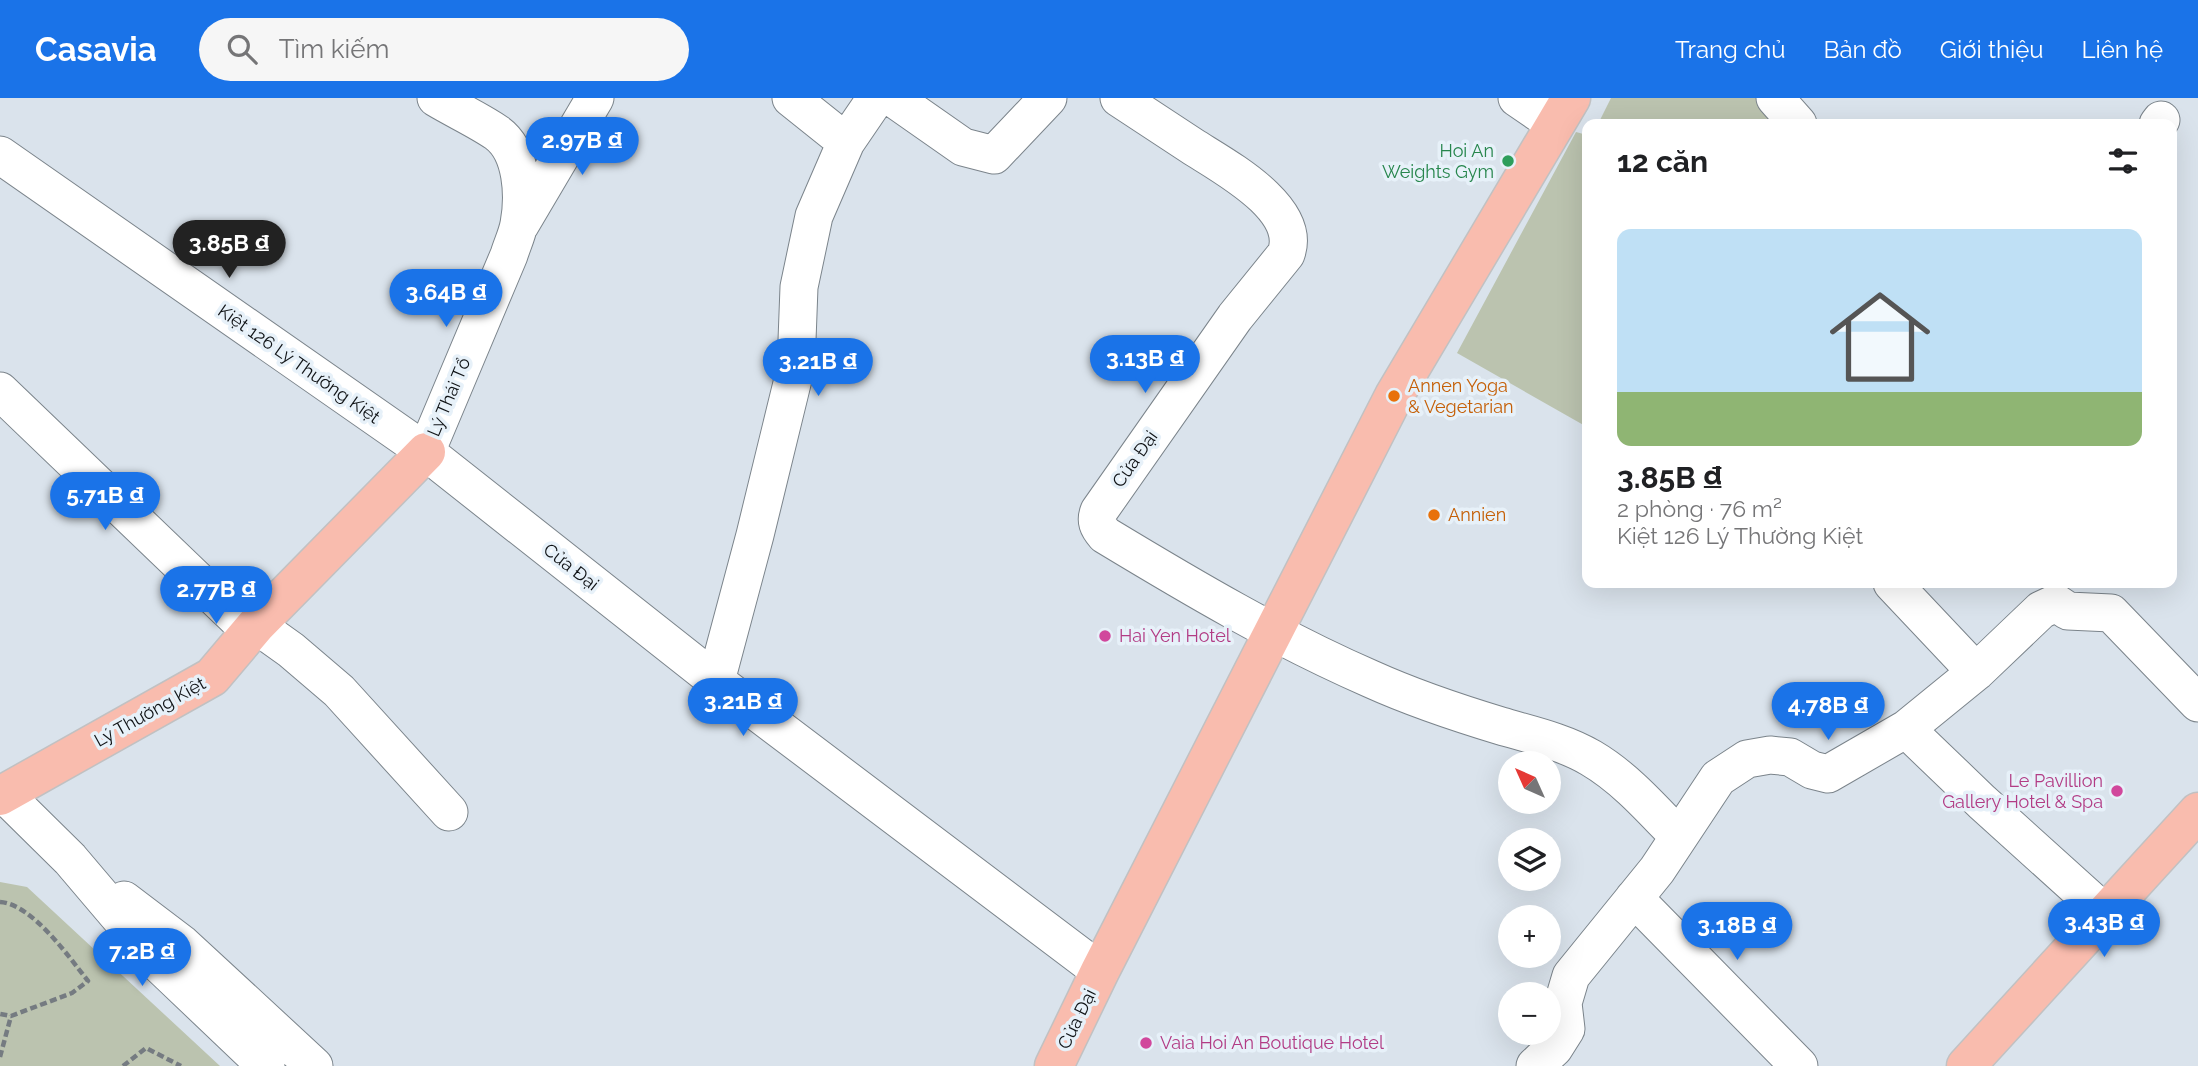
<!DOCTYPE html>
<html lang="vi">
<head>
<meta charset="utf-8">
<style>
	:root { --surface:#fff; --page:#f6f6f6; --text:#202124; --muted:#757577; --line:#e0e0e0; --accent:#1a73e8 }
	body { margin:0; font-family:Raleway,sans-serif; background:var(--page); color:var(--text); height:100vh; display:flex; flex-direction:column; font-size:26px; white-space:nowrap }
	* { box-sizing:border-box; margin:0 }
	p { font-size:23px; color:var(--muted) }
	.icon { flex:none; width:38px; height:38px; fill:none; stroke:currentColor; stroke-width:2; stroke-linecap:round; stroke-linejoin:round }
	.map { position:relative; flex:1; overflow:hidden }
	.panel { position:absolute; left:1582px; top:21px; width:595px; height:469px; display:flex; flex-direction:column; background:var(--surface); border-radius:14px; box-shadow:0 7px 28px #0002 }
	.panel>* { flex:none }
	.needle { width:46px; rotate:315deg }
	.fabs { position:absolute; left:1498px; top:653px; display:grid; gap:14px }
	.fabs a { display:grid; place-items:center; width:63px; height:63px; border-radius:50%; background:var(--surface); box-shadow:0 7px 28px #0002; font-size:35px }
	.price { position:absolute; translate:-50% -60px; padding:0 16px; border-radius:24px; background:var(--accent); color:#fff; font-size:23px; line-height:46px; filter:drop-shadow(0 2px 4px #0008) }
	.price::after { content:''; position:absolute; left:50%; top:42px; width:21px; height:16px; margin-left:-10px; background:inherit; clip-path:polygon(0 0,100% 0,50% 100%) }
	.price.current { background:#222; color:#fff }
	ul { padding:0; list-style:none }
	li { display:grid; align-content:center; gap:14px; height:371px; padding:0 35px }
	li+li { border-top:2px solid var(--line) }
	li span { display:grid; place-items:center; height:217px; border-radius:14px; color:#555 }
	li>.icon { margin-inline-start:auto }
	span .icon { width:126px; height:126px; fill:#fffc; stroke-width:1 }
	li b { font-size:30px }
	h2 { display:flex; justify-content:space-between; align-items:center; height:84px; padding:0 35px; font-size:30px }
	header { display:flex; align-items:center; gap:42px; box-sizing:border-box; height:98px; padding:0 35px; background:var(--accent); color:#fff }
	header strong { font-size:33px }
	nav { display:flex; gap:38px; margin-inline-start:auto; font-size:24px }
	.search { width:490px; height:63px; background:var(--page); display:flex; align-items:center; gap:18px; box-sizing:border-box; padding:0 24px; border-radius:38px; color:var(--muted); font-size:26px }
	.map>svg:first-child { display:block }
	.green { fill:#bbc3af }
	.lines { fill:none; stroke-linecap:round; stroke-linejoin:round }
	.minor-casing { stroke:#7b848b; stroke-width:39 }
	.major-casing { stroke:#c1c1c2; stroke-width:41 }
	.path { stroke:#757b81; stroke-width:4.5; stroke-dasharray:7 3.5; stroke-linecap:butt }
	.minor { stroke:#fff; stroke-width:37 }
	.major { stroke:#f9bcae; stroke-width:38 }
	.leisure-dot { fill:#2e9e5b; stroke:#e7f1f9; stroke-width:2.5 }
	.food-dot { fill:#e8710a; stroke:#e7f1f9; stroke-width:2.5 }
	.hotel-dot { fill:#d1479c; stroke:#e7f1f9; stroke-width:2.5 }
	.labels { text-anchor:middle; stroke-width:7; stroke-linejoin:round; paint-order:stroke }
	.leisure-label { font-size:18px; fill:#27864d; stroke:#e7f1f9; text-anchor:end }
	.street-label { font-size:18px; fill:#0f1215; stroke:#e7f1f9 }
	.food-label { font-size:18px; fill:#c56008; stroke:#e7f1f9; text-anchor:start }
	.hotel-label { font-size:18px; fill:#b23c85; stroke:#e7f1f9; text-anchor:start }
</style>
</head>
<body>
<header>
<strong>Casavia</strong>
<div class="search"><svg class="icon" aria-label="search" viewBox="0 0 24 24"><circle cx="10" cy="10" r="6"/><path d="M15 15l6 6"/></svg>Tìm kiếm</div>
<nav><a>Trang chủ</a><a>Bản đồ</a><a>Giới thiệu</a><a>Liên hệ</a></nav>
</header>
<div class="map">
<svg width="2198" height="968" viewBox="0 0 2198 968">
	<rect width="100%" height="100%" fill="#dae3ec"/>
	<path class="green" d="M1611 0H1782L1801 26H1598Z
		M1576 34 1587 37V329L1457 255Z
		M0 784 27 789 220 968H0Z"/>
	<g class="lines">
		<defs>
			<path id="minor" d="M791 0 846 44
				M893 0 963 49 994 57 1048 0
				M1119 0C1143 16 1168 32 1192 48 1223 68 1303 110 1286 156L1235 219 1099 413C1095 423 1098 429 1105 437 1191 489 1279 541 1371 581 1413 600 1458 615 1501 628 1532 637 1564 644 1591 660 1625 680 1652 711 1678 738
				M1517 0 1555 26
				M1775 0 1798 26
				M2158 26 2161 22
				M0 57 426 354 716 583 1100 873
				M520 127 595 0
				M0 293 250 533
				M426 354 509 157C512 147 517 137 519 126 524 99 523 54 497 35 478 22 456 12 436 0
				M1892 485 1976 574
				M256 527 291 552 339 593 449 714
				M716 583 755 437 796 269 799 189 814 118 846 44 876 0
				M1906 631 1982 704 2106 816
				M4 696 70 761 160 867 266 968
				M1634 800 1799 968
				M124 802 182 846 314 968
				M1535 968 1554 950 1566 931 1563 905 1571 878 1657 772 1718 680 1747 661 1770 657 1790 659 1812 672 1828 676 1906 631 1976 574 2041 512 2056 505 2068 513 2111 515 2198 605"/>
			<path id="major" d="M0 698 212 579 256 527 426 354
				M1054 968 1100 873 1394 298 1571 0
				M1966 968 2198 714"/>
		</defs>
		<use href="#minor" class="minor-casing"/>
		<use href="#major" class="major-casing"/>
		<path class="path" d="M0 804C32 806 69 859 88 883L72 895 11 918 0 916
			M0 959 11 918
			M123 968 146 950 181 968"/>
		<use href="#minor" class="minor"/>
		<use href="#major" class="major"/>
	</g>
	<circle class="leisure-dot" cx="1508" cy="63" r="7"/>
	<g class="food-dot">
		<circle cx="1394" cy="298" r="7"/>
		<circle cx="1434" cy="417" r="7"/>
	</g>
	<g class="hotel-dot">
		<circle cx="1105" cy="538" r="7"/>
		<circle cx="2117" cy="693" r="7"/>
		<circle cx="1146" cy="945" r="7"/>
	</g>
	<g class="labels">
		<g class="leisure-label">
			<text x="1494" y="59">Hoi An<tspan x="1494" dy="21">Weights Gym</tspan></text>
		</g>
		<g class="street-label">
			<text transform="translate(299 266) rotate(35)" y="6">Kiệt 126 Lý Thường Kiệt</text>
			<text transform="translate(449 299) rotate(-67)" y="6">Lý Thái Tổ</text>
			<text transform="translate(1135 361) rotate(-55)" y="6">Cửa Đại</text>
			<text transform="translate(571 469) rotate(38)" y="6">Cửa Đại</text>
			<text transform="translate(150 614) rotate(-29)" y="6">Lý Thường Kiệt</text>
			<text transform="translate(1077 921) rotate(-64)" y="6">Cửa Đại</text>
		</g>
		<g class="food-label">
			<text x="1408" y="294">Annen Yoga<tspan x="1408" dy="21">&amp; Vegetarian</tspan></text>
			<text x="1448" y="423">Annien</text>
		</g>
		<g class="hotel-label">
			<text x="1119" y="544">Hai Yen Hotel</text>
			<text x="2103" y="689" text-anchor="end">Le Pavillion<tspan x="2103" dy="21">Gallery Hotel &amp; Spa</tspan></text>
			<text x="1160" y="951">Vaia Hoi An Boutique Hotel</text>
		</g>
	</g>
</svg>
<div class="fabs">
<a><svg class="needle" viewBox="-14 -14 28 28"><path d="M0-13l5 13h-10z" fill="#e53935"/><path d="M0 13l5-13h-10z" fill="#757577"/></svg></a>
<a><svg class="icon" aria-label="layers" viewBox="0 0 24 24"><path d="M12 4l9 5-9 5-9-5zM3 14l9 5 9-5"/></svg></a>
<a>+</a>
<a>−</a>
</div>
<b class="price" style="left:582px;top:79px">2.97B ₫</b>
<b class="price current" style="left:229px;top:182px">3.85B ₫</b>
<b class="price" style="left:446px;top:231px">3.64B ₫</b>
<b class="price" style="left:1145px;top:297px">3.13B ₫</b>
<b class="price" style="left:818px;top:300px">3.21B ₫</b>
<b class="price" style="left:105px;top:434px">5.71B ₫</b>
<b class="price" style="left:216px;top:528px">2.77B ₫</b>
<b class="price" style="left:743px;top:640px">3.21B ₫</b>
<b class="price" style="left:1828px;top:644px">4.78B ₫</b>
<b class="price" style="left:2104px;top:861px">3.43B ₫</b>
<b class="price" style="left:1737px;top:864px">3.18B ₫</b>
<b class="price" style="left:142px;top:890px">7.2B ₫</b>
<section class="panel">
<h2>12 căn<svg class="icon" aria-label="filters" viewBox="0 0 24 24"><path d="M4 7h16M4 17h16"/><circle cx="9" cy="7" r="2"/><circle cx="15" cy="17" r="2"/></svg></h2>
<ul>
<li><span style="background:linear-gradient(#bfe0f5 75%,#8fb573 0)"><svg class="icon" aria-label="home" viewBox="0 0 24 24"><path d="M3 11l9-7 9 7M6 9v11h12V9"/></svg></span><div><b>3.85B ₫</b><p>2 phòng · 76 m²</p><p>Kiệt 126 Lý Thường Kiệt</p></div></li>
</ul>
</section>
</div>
</body>
</html>
